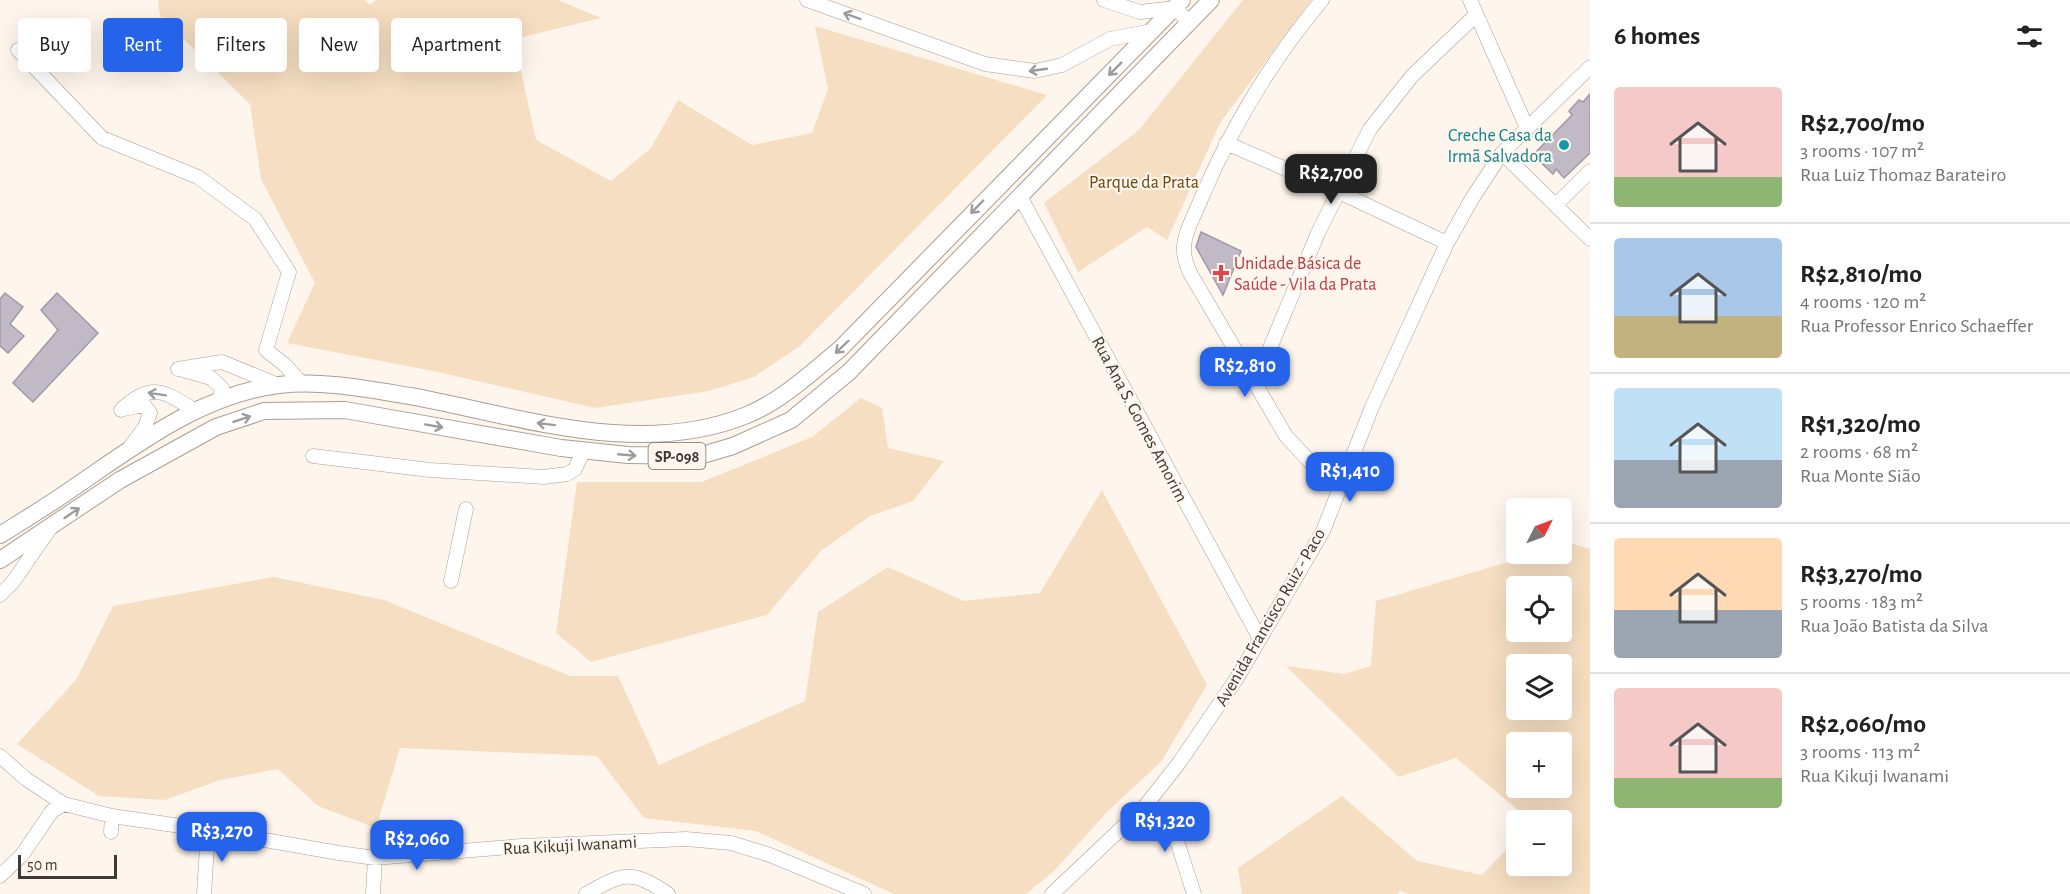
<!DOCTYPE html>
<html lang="en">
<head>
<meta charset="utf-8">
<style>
	:root { --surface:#fff; --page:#f2f2f2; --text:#222; --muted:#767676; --line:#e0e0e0; --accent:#2563eb }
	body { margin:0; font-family:"Alegreya Sans",sans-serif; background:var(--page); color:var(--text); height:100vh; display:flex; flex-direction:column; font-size:22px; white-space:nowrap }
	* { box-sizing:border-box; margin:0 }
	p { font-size:20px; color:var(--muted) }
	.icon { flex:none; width:33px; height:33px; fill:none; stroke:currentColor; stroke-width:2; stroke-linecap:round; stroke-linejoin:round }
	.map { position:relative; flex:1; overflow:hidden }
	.panel { display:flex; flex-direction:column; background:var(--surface); width:480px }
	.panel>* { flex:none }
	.banner { position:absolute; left:18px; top:18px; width:570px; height:54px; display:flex; gap:12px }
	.needle { width:39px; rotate:48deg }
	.buttons { position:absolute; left:1506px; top:498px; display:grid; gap:12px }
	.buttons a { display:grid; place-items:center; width:66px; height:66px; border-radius:6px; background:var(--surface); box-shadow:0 6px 24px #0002; font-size:30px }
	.scale { position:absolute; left:18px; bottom:15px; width:99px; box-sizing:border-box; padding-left:6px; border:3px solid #3d3934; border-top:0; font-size:16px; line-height:21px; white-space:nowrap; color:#3d3934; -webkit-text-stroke:4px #fef6ec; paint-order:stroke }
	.price { position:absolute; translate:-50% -51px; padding:0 14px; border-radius:12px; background:var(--accent); color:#fff; font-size:20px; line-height:39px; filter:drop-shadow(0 2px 3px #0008) }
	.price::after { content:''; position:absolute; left:50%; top:36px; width:18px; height:14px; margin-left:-9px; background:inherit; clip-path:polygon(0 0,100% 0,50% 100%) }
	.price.on { background:#222; color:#fff }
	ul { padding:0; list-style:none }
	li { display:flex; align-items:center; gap:18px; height:150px; padding:0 24px }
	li+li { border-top:2px solid var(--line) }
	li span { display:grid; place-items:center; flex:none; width:168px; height:120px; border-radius:6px; color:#555 }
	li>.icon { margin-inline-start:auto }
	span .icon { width:72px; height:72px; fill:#fffc; stroke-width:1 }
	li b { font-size:26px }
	h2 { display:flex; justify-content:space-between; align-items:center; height:72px; padding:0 24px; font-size:26px }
	.pill { padding:0 21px; border-radius:6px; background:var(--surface); box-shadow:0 6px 24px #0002; font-size:21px; line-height:54px }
	.pill.on { background:var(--accent); color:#fff }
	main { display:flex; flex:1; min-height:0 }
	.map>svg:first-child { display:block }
	.green { fill:#f5dec1; fill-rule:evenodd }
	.building { fill:#c1b9c5; stroke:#a199a5; stroke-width:1.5 }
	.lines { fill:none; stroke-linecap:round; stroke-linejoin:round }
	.minor-casing { stroke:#a89f94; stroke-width:15 }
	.major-casing { stroke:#a89f94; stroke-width:18 }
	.minor { stroke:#fff; stroke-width:14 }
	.major { stroke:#fff; stroke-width:16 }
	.oneway { stroke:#9e9c9a }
	.culture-dot { fill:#0f9aa8; stroke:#fef6ec; stroke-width:2 }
	.health-dot { fill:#e0444e; stroke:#fef6ec; stroke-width:2 }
	.labels { text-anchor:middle; stroke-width:4.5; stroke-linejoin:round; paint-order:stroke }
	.shield { fill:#fef6ec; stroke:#77726b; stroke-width:1.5 }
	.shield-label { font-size:16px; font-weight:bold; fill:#3d3934 }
	.culture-label { font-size:18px; fill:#0d838f; stroke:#fef6ec; text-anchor:end }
	.park-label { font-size:18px; fill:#69470f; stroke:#fef6ec }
	.health-label { font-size:18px; fill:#be3a42; stroke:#fef6ec; text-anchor:start }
	.street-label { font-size:18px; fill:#3d3934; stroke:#fef6ec }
</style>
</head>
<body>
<main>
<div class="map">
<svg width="1590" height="894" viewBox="0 0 1590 894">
	<rect width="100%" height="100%" fill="#fef6ec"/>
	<path class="green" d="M158 0H365L370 5 376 0H558L601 18 514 39 536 140 611 181 651 148 678 100 752 145 812 133 828 89 815 26 1047 95 800 346 754 377 709 391 595 408 438 372 287 343 315 283 261 179 250 104 160 16Z
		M1243 0H1311L1220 123 1167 240 1147 227 1078 272 1044 203 1139 130Z
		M861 398 882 408 888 448 944 461 913 501 870 516 821 551 767 615 591 662 556 633 577 482H702L812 437Z
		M1102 490 1207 685 1161 762 1109 810 1054 871 1026 894H894L756 831 644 818 597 756 400 748 376 828 318 806 278 769 220 780 165 800 99 796 17 744 76 680 113 606 274 577 384 600 570 676H618L659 765 805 701 818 612 888 567 964 601 1040 593Z
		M1570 543 1590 549V894H1409L1400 891 1397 894H1242L1238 868 1342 796 1417 861 1482 875 1516 840V866H1562V820H1530L1456 758 1399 777 1286 666 1344 674 1371 666 1376 601 1535 554H1562V546ZM1562 586V632H1516V586ZM1516 664H1562V710H1516ZM1562 742V788H1516V742Z"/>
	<path class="building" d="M1590 94V153L1564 178 1556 169 1553 174 1533 155 1572 115 1569 111 1579 100 1583 102Z
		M1201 232 1241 251 1223 295 1196 247Z
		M5 293 23 307 10 324 24 336 8 353 0 346V299Z
		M57 293 98 333 33 402 13 383 58 330 41 310Z"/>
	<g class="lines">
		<defs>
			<path id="minor" d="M807 0 985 64 1035 71 1062 65 1110 39 1152 31
				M1104 0 1140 12 1175 8 1190 23
				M1322 0C1271 61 1232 126 1201 199 1195 215 1183 234 1184 251 1184 259 1187 266 1190 273L1286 436 1311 463 1342 482
				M1470 0 1527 128
				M18 50 102 138 198 177 255 219 289 272 266 350 285 365 301 383
				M1226 143 1339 192 1447 243
				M1502 153 1590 239
				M1021 198 1260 639
				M1556 205 1590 171
				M178 369 222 362 278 385
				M183 370 211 378 222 388 220 400
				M1255 384 1318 233 1370 129 1412 76 1476 15
				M123 409 144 405 150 413 145 427 131 446
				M121 410C150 382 164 390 195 411
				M313 456 430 470 544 477 567 474 575 469 584 450
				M451 581 466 509
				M0 595 13 582 51 527
				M0 756 26 779 64 804 112 816 208 830 339 853 375 858 522 846 686 839 731 843 770 855 864 894
				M1146 805 1176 838 1194 894
				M111 832 112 816
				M0 876 22 855 52 811 64 804
				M204 894 208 830
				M373 894 375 858
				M586 894C623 873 631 869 668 894
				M1052 894 1146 805 1179 763 1237 678 1323 531 1372 407 1447 243 1473 197 1502 153 1590 67"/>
			<path id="major" d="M0 535C24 520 49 505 73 488 135 446 202 394 279 385 323 380 367 389 410 396 519 416 639 459 747 415 781 401 812 372 840 349L1182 0
				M0 560 120 480 216 427 264 411 345 410 561 448 628 455 699 456 733 446 791 420 849 372 1211 0"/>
		</defs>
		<use href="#minor" class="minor-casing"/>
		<use href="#major" class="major-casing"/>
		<use href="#minor" class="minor"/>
		<use href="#major" class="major"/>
	</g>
	<defs><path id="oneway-shaft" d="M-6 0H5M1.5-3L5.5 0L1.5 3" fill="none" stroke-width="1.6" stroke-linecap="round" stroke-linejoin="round" transform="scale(1.5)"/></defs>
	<g class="oneway">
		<use href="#oneway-shaft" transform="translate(852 16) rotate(-160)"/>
		<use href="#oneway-shaft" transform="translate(1115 69) rotate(135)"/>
		<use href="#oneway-shaft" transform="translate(1038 70) rotate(172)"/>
		<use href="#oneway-shaft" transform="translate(977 207) rotate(134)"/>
		<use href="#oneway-shaft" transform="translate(842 347) rotate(136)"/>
		<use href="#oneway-shaft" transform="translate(157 394) rotate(-171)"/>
		<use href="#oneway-shaft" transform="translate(242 419) rotate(-18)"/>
		<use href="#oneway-shaft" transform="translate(546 424) rotate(-173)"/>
		<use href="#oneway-shaft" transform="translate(434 426) rotate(10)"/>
		<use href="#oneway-shaft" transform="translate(627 455) rotate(5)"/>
		<use href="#oneway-shaft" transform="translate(72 513) rotate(-34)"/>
	</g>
	<circle class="culture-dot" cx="1564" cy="145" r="6"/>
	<path class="health-dot" d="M1218 264h6v6h6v6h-6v6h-6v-6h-6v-6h6z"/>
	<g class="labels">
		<rect class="shield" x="648.5" y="443" width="57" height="26" rx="4.5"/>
		<g class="shield-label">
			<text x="677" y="462">SP-098</text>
		</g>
		<g class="culture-label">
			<text x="1552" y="141">Creche Casa da<tspan x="1552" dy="21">Irmã Salvadora</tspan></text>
		</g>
		<g class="park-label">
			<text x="1144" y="188">Parque da Prata</text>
		</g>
		<g class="health-label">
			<text x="1234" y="269">Unidade Básica de<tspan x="1234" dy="21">Saúde - Vila da Prata</tspan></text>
		</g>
		<g class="street-label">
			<text transform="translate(1140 419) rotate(62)" y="6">Rua Ana S. Gomes Amorim</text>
			<text transform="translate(1270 617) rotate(-60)" y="6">Avenida Francisco Ruiz - Paco</text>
			<text transform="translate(570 845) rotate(-3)" y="6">Rua Kikuji Iwanami</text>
		</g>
	</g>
</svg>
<div class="buttons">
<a><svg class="needle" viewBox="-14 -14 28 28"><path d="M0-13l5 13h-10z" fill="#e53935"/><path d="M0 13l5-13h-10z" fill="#767676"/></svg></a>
<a><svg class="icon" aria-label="locate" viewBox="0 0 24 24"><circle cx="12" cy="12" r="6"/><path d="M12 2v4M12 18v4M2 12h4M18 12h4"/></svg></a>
<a><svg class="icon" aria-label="layers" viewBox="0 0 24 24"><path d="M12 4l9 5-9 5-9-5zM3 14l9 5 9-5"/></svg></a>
<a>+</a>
<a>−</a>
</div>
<div class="scale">50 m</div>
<b class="price on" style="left:1331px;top:205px">R$2,700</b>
<b class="price" style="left:1245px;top:398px">R$2,810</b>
<b class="price" style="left:1350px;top:503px">R$1,410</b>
<b class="price" style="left:1165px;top:853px">R$1,320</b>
<b class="price" style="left:222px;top:863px">R$3,270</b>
<b class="price" style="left:417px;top:871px">R$2,060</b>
<div class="banner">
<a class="pill">Buy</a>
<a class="pill on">Rent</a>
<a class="pill">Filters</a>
<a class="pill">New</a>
<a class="pill">Apartment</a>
</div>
</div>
<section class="panel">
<h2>6 homes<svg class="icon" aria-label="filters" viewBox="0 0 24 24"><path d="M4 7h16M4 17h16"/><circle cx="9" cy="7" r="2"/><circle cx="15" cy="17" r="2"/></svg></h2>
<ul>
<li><span style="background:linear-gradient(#f6c9c9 75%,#8fb573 0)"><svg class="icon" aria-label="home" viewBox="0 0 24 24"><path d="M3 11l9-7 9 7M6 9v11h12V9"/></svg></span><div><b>R$2,700/mo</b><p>3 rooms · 107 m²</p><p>Rua Luiz Thomaz Barateiro</p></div></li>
<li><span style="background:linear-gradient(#a9c7e8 65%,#c2b280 0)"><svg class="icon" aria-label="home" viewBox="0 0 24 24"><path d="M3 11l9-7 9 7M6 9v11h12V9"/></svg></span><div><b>R$2,810/mo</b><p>4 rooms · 120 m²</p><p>Rua Professor Enrico Schaeffer</p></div></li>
<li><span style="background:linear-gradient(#bfe0f5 60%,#9aa5b1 0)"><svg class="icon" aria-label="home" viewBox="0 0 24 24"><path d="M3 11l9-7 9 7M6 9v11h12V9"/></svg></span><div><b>R$1,320/mo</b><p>2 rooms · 68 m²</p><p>Rua Monte Sião</p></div></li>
<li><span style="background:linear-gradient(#ffd9b3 60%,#9aa5b1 0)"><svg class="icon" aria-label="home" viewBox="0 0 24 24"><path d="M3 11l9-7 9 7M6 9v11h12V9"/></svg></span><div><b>R$3,270/mo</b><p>5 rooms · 183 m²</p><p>Rua João Batista da Silva</p></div></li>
<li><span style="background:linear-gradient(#f6c9c9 75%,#8fb573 0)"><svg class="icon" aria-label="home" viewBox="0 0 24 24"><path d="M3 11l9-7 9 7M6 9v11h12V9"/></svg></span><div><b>R$2,060/mo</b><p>3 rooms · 113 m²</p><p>Rua Kikuji Iwanami</p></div></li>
</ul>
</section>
</main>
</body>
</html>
